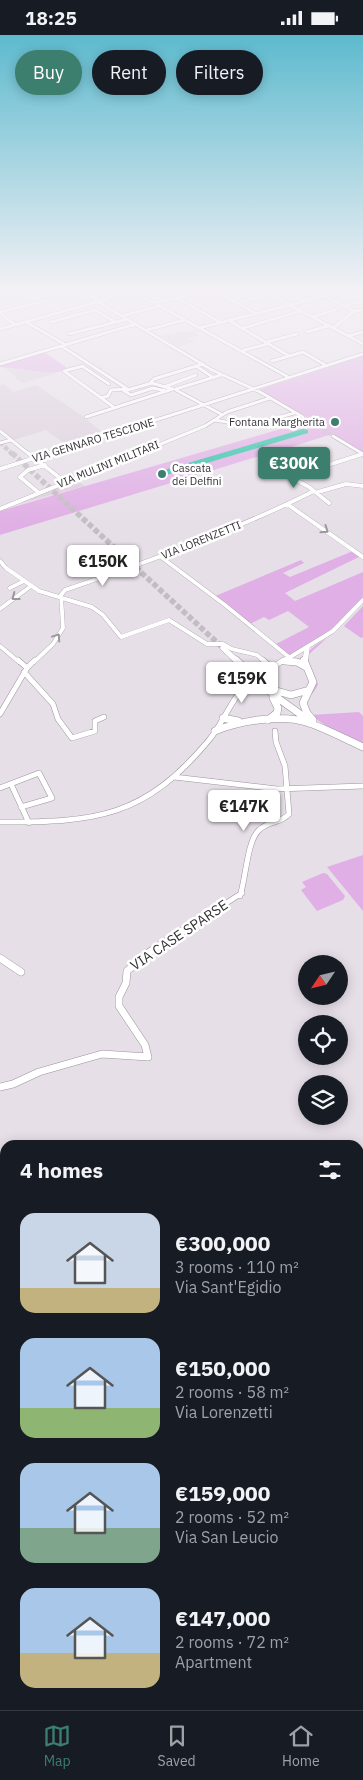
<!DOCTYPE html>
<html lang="en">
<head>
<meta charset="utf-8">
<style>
	:root { --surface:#171b24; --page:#242831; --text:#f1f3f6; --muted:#9ea1a6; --line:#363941; --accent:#3d7f6f }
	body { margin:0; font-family:"IBM Plex Sans",sans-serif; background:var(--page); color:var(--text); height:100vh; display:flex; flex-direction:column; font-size:19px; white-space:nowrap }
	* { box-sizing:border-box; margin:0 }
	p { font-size:16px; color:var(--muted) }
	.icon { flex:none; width:28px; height:28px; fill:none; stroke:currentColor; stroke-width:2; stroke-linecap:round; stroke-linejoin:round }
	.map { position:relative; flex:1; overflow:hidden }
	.side { position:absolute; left:0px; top:1105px; width:364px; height:570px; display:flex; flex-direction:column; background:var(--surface); border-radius:15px 15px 0 0; box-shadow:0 2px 12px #0003 }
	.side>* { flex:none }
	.banner { position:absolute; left:15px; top:15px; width:334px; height:45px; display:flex; gap:10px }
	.needle { width:32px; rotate:235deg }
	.controls { position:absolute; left:298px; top:920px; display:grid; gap:10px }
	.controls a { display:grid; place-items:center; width:50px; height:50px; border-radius:50%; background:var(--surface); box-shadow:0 2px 12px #0003; font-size:25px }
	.price { position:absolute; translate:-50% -42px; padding:0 11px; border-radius:5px; background:#fff; color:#222; font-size:16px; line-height:32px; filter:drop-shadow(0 1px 2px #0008) }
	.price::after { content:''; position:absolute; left:50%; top:30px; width:15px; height:11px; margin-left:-8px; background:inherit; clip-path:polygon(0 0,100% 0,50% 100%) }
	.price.active { background:var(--accent); color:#fff }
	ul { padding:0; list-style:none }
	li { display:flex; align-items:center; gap:15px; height:125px; padding:0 20px }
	li span { display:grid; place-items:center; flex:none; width:140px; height:100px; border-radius:15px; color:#555 }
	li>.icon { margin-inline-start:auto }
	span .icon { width:60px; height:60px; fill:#fffc; stroke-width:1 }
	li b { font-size:21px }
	h2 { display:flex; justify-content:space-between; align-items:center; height:60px; padding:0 20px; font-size:21px }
	.pill { padding:0 18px; border-radius:22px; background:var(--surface); box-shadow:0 2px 12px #0003; font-size:18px; line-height:45px }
	.pill.active { background:var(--accent); color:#fff }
	.status { display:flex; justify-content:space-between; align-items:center; height:35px; padding:0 25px; background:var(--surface); direction:ltr }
	.status svg { height:14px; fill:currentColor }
	.dock { display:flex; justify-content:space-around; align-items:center; height:70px; border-top:1px solid var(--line); background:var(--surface); font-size:14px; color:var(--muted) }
	.dock a { display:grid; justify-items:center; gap:2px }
	.dock .active { color:var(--accent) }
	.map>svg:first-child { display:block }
	.built { fill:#dccfdd }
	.green { fill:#e0afe5 }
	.water { fill:#2dc2a6 }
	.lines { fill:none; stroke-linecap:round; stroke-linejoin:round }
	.minor-tunnel { stroke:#c3bcc4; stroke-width:3; stroke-dasharray:3 2; stroke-linecap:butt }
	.highway-tunnel-far1 { stroke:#c3bcc4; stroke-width:4.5; stroke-dasharray:4.5 2; stroke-linecap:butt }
	.highway-tunnel { stroke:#c3bcc4; stroke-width:5.5; stroke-dasharray:5.5 2.5; stroke-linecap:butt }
	.minor-far3-casing { stroke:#9b949c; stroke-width:4 }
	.minor-far2-casing { stroke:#9b949c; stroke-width:4.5 }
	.minor-far1-casing { stroke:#9b949c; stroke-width:6 }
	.minor-casing { stroke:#9b949c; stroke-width:8 }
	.highway-far1-casing { stroke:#9b949c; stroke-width:6 }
	.highway-casing { stroke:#9b949c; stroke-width:8 }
	.minor-far3 { stroke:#fff; stroke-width:3 }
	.minor-far2 { stroke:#fff; stroke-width:4 }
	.minor-far1 { stroke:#fff; stroke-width:5 }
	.minor { stroke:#fff; stroke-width:7 }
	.highway-far1 { stroke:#fff; stroke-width:5.5 }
	.highway { stroke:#fff; stroke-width:7 }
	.minor-bridge-casing { stroke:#9b949c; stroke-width:6; stroke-linecap:butt }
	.minor-bridge { stroke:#fff; stroke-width:5 }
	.oneway { stroke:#9a989a }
	.poi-dot { fill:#3d7f6f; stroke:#fff; stroke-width:2 }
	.labels { text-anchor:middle; stroke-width:5; stroke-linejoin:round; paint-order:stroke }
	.far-poi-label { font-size:11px; fill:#343135; stroke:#fff; text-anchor:end }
	.far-street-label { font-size:11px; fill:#343135; stroke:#fff }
	.street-label { font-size:14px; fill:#343135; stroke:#fff }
</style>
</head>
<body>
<div class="status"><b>18:25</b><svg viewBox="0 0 49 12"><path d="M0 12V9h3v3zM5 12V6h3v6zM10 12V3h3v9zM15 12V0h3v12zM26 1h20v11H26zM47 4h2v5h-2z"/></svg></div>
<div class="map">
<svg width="363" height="1675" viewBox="0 0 363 1675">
	<rect width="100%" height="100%" fill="#e7dfe8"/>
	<path class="built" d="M201 258H215L251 279 226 285 188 261Z
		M198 295 201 296 195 298 199 300 188 304 194 307 178 311 161 301 181 296 185 298Z
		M5 333 53 337 55 339 22 348Z
		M4 349 13 357 36 350 84 382 105 400 68 411 46 395 14 405 0 394V350Z
		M75 444 85 451 21 468 22 465Z"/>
	<path class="green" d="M44 317 69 334 54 338 0 332V330Z
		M363 321V418L332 399 288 413 303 423 293 427 276 416 0 500V476L308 386 258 355Z
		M353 516 361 521 285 558 295 566 363 537C363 544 363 553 363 560 359 580 306 611 289 621L274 610 309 592 288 576 269 585 264 582 248 590 213 562 301 525 304 528 283 538 290 542Z
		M363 571V602L361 603 344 591Z
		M326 604 308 620 309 628 318 649C315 658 306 662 306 673L311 680 359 677 363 681V708C342 698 318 691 305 672L306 663 316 649 305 624C307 615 318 608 326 604Z
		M363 820V876L327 832Z
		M323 838 327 839 345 861 343 865 317 876 301 855 306 852 302 847Z"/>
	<path class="water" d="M303 394 308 395V398L166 440 162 438 161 436Z"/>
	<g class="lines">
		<path class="minor-tunnel" d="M303 382 333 401"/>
		<path class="highway-tunnel-far1" d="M0 407 13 420"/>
		<path class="highway-tunnel" d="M12 418 223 613"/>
		<defs>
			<path id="minor-far3" d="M85 258 98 265
				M136 258 290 343
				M219 258 255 278
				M272 260 290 270
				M224 261 239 258
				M325 261 354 276 363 275
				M177 263 220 287
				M100 266 126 258
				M98 267 212 335 260 357 303 382
				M154 268 197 258
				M237 268 280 258
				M290 270 363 309
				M344 271 363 266
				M0 277 62 262
				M0 278 15 290
				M122 281 159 271
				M312 282 335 275
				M228 285 289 321
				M26 287 66 310
				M51 287 95 275 115 287
				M199 293 337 258
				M243 293 301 276
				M333 293 354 276
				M0 294 97 267 95 266 98 265
				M147 295 184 285
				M307 297 328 291
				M69 299 128 284
				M348 301 363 297
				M267 307 297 299
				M63 312 129 355
				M244 317V315L268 309
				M272 326 303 317 327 331
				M0 329 136 289
				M82 331 109 349
				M196 331 214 343
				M64 336 115 373
				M64 336 83 331
				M150 348 154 344 203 329
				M164 352 196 340
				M176 354 221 340
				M176 355 221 379
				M124 356 152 348 172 354
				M124 356 131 360 153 353 166 356
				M101 363 108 361 111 355 126 354
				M86 382 173 354
				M215 385 249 391 294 378
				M0 396 30 420
				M333 401 363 419
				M0 408 11 405
				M46 420 363 319
				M134 420 205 391 227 377 270 363"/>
			<path id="minor-far2" d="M28 418 65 447
				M0 434 50 418
				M285 439 309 452 329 468
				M293 441 363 419
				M38 457 20 442 28 435 45 430
				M318 457 346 449 363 451
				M287 469 363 522
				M0 474 138 418
				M161 522 225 570 290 623
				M0 526 6 533 39 556 92 572 103 580 121 602 169 585 207 609H223L232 614 257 620 265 627
				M10 553 24 546
				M0 574 31 551
				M0 611 19 627
				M34 627 53 609 63 593 61 560 65 555C150 526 234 496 314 456
				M282 627 333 596 363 565"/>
			<path id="minor-far1" d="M18 625 27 633
				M263 625 272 633
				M24 637 53 669 58 684 72 703 95 696V686L104 682
				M258 641 284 625
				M0 679 27 633 35 625
				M174 742 277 754 363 751
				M11 749 29 788
				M0 753 39 738 52 763 21 772
				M0 787C97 787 144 783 209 705 225 686 231 662 251 646
				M240 861C246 843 247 806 259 795 269 785 280 789 289 779L285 731 276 707 275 696
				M187 893 242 858"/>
			<path id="minor" d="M0 923 21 937
				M0 1052 13 1049 39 1037 102 1019 148 1022 145 1010 119 971V962L126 948 127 936 148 918 189 892"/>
			<path id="highway-far1" d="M223 613 238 627
				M285 626 292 627
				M305 627 307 613"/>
			<path id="highway" d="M236 625 275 661 307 684
				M304 625 313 647 303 668 307 678 313 685
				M285 626 297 627 306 632
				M273 655 291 660 309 655
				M223 683 238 686
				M268 685 277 678 278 673 273 663
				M215 696C239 686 281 679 306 687 325 693 345 704 363 712"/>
		</defs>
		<use href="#minor-far3" class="minor-far3-casing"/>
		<use href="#minor-far2" class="minor-far2-casing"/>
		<use href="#minor-far1" class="minor-far1-casing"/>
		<use href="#minor" class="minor-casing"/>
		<use href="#highway-far1" class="highway-far1-casing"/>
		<use href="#highway" class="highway-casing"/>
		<use href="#minor-far3" class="minor-far3"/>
		<use href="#minor-far2" class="minor-far2"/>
		<use href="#minor-far1" class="minor-far1"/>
		<use href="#minor" class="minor"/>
		<use href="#highway-far1" class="highway-far1"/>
		<use href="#highway" class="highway"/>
		<defs>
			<path id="minor-bridge" d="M251 646 258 641"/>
		</defs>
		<use href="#minor-bridge" class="minor-bridge-casing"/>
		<use href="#minor-bridge" class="minor-bridge"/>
	</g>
	<defs><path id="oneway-chevron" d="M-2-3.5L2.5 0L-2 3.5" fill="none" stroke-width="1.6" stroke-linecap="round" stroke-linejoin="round" transform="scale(1.25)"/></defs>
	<g class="oneway">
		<use href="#oneway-chevron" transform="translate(325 495) rotate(35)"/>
		<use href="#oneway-chevron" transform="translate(15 562) rotate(143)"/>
		<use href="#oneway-chevron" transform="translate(57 602) rotate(-56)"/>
	</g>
	<linearGradient id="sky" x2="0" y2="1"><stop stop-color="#5dbace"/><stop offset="0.52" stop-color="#f4f1f5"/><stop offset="1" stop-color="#f4f1f5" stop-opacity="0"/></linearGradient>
	<rect width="363" height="492" fill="url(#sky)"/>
	<g class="poi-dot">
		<circle cx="335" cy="387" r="5"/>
		<circle cx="162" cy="439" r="5"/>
	</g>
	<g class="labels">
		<g class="far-poi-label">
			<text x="325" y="391">Fontana Margherita</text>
			<text x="172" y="437" text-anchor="start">Cascata<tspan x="172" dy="13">dei Delfini</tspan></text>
		</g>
		<g class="far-street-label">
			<text transform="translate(93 405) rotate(-17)" y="4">VIA GENNARO TESCIONE</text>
			<text transform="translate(108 429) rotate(-22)" y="4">VIA MULINI MILITARI</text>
			<text transform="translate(201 505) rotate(-22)" y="4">VIA LORENZETTI</text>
		</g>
		<g class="street-label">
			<text transform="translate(179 900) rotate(-34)" y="5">VIA CASE SPARSE</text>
		</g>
	</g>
</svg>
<div class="controls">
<a><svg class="needle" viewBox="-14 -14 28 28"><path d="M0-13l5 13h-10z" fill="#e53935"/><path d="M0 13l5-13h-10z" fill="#9ea1a6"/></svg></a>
<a><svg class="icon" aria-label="locate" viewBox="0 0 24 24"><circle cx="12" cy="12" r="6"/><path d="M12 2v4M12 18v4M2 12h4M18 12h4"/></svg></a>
<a><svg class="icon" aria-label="layers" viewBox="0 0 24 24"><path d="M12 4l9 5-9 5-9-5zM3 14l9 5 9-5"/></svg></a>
</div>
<b class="price active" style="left:294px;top:454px">€300K</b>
<b class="price" style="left:103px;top:552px">€150K</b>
<b class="price" style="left:242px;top:669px">€159K</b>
<b class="price" style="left:244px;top:797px">€147K</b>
<div class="banner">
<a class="pill active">Buy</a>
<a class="pill">Rent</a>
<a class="pill">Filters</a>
</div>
<section class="side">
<h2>4 homes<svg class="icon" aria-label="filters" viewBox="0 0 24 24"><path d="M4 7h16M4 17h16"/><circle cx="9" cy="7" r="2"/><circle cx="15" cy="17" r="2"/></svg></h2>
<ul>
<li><span style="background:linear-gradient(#c9d6e8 75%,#c2b280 0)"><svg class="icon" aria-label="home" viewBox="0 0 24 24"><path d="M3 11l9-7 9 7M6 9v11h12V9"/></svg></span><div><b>€300,000</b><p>3 rooms · 110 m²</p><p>Via Sant'Egidio</p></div></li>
<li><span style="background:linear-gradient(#a9c7e8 70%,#8fb573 0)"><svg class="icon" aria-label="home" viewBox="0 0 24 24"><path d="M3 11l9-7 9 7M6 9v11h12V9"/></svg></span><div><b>€150,000</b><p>2 rooms · 58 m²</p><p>Via Lorenzetti</p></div></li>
<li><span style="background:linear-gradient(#a9c7e8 65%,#7fa58c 0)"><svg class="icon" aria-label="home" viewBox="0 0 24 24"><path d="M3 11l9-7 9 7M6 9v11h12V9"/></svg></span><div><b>€159,000</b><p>2 rooms · 52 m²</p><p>Via San Leucio</p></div></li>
<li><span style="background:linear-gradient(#a9c7e8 65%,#c2b280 0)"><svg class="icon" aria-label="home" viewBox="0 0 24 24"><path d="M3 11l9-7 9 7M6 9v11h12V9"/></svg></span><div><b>€147,000</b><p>2 rooms · 72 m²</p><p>Apartment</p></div></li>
</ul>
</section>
</div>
<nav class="dock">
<a class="active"><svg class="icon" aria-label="map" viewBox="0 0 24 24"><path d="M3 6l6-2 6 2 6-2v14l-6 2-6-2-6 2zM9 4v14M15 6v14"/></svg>Map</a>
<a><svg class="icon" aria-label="saved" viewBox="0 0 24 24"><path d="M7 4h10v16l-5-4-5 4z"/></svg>Saved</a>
<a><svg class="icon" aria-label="home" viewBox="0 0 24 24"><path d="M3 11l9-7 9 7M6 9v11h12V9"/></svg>Home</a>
</nav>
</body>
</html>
